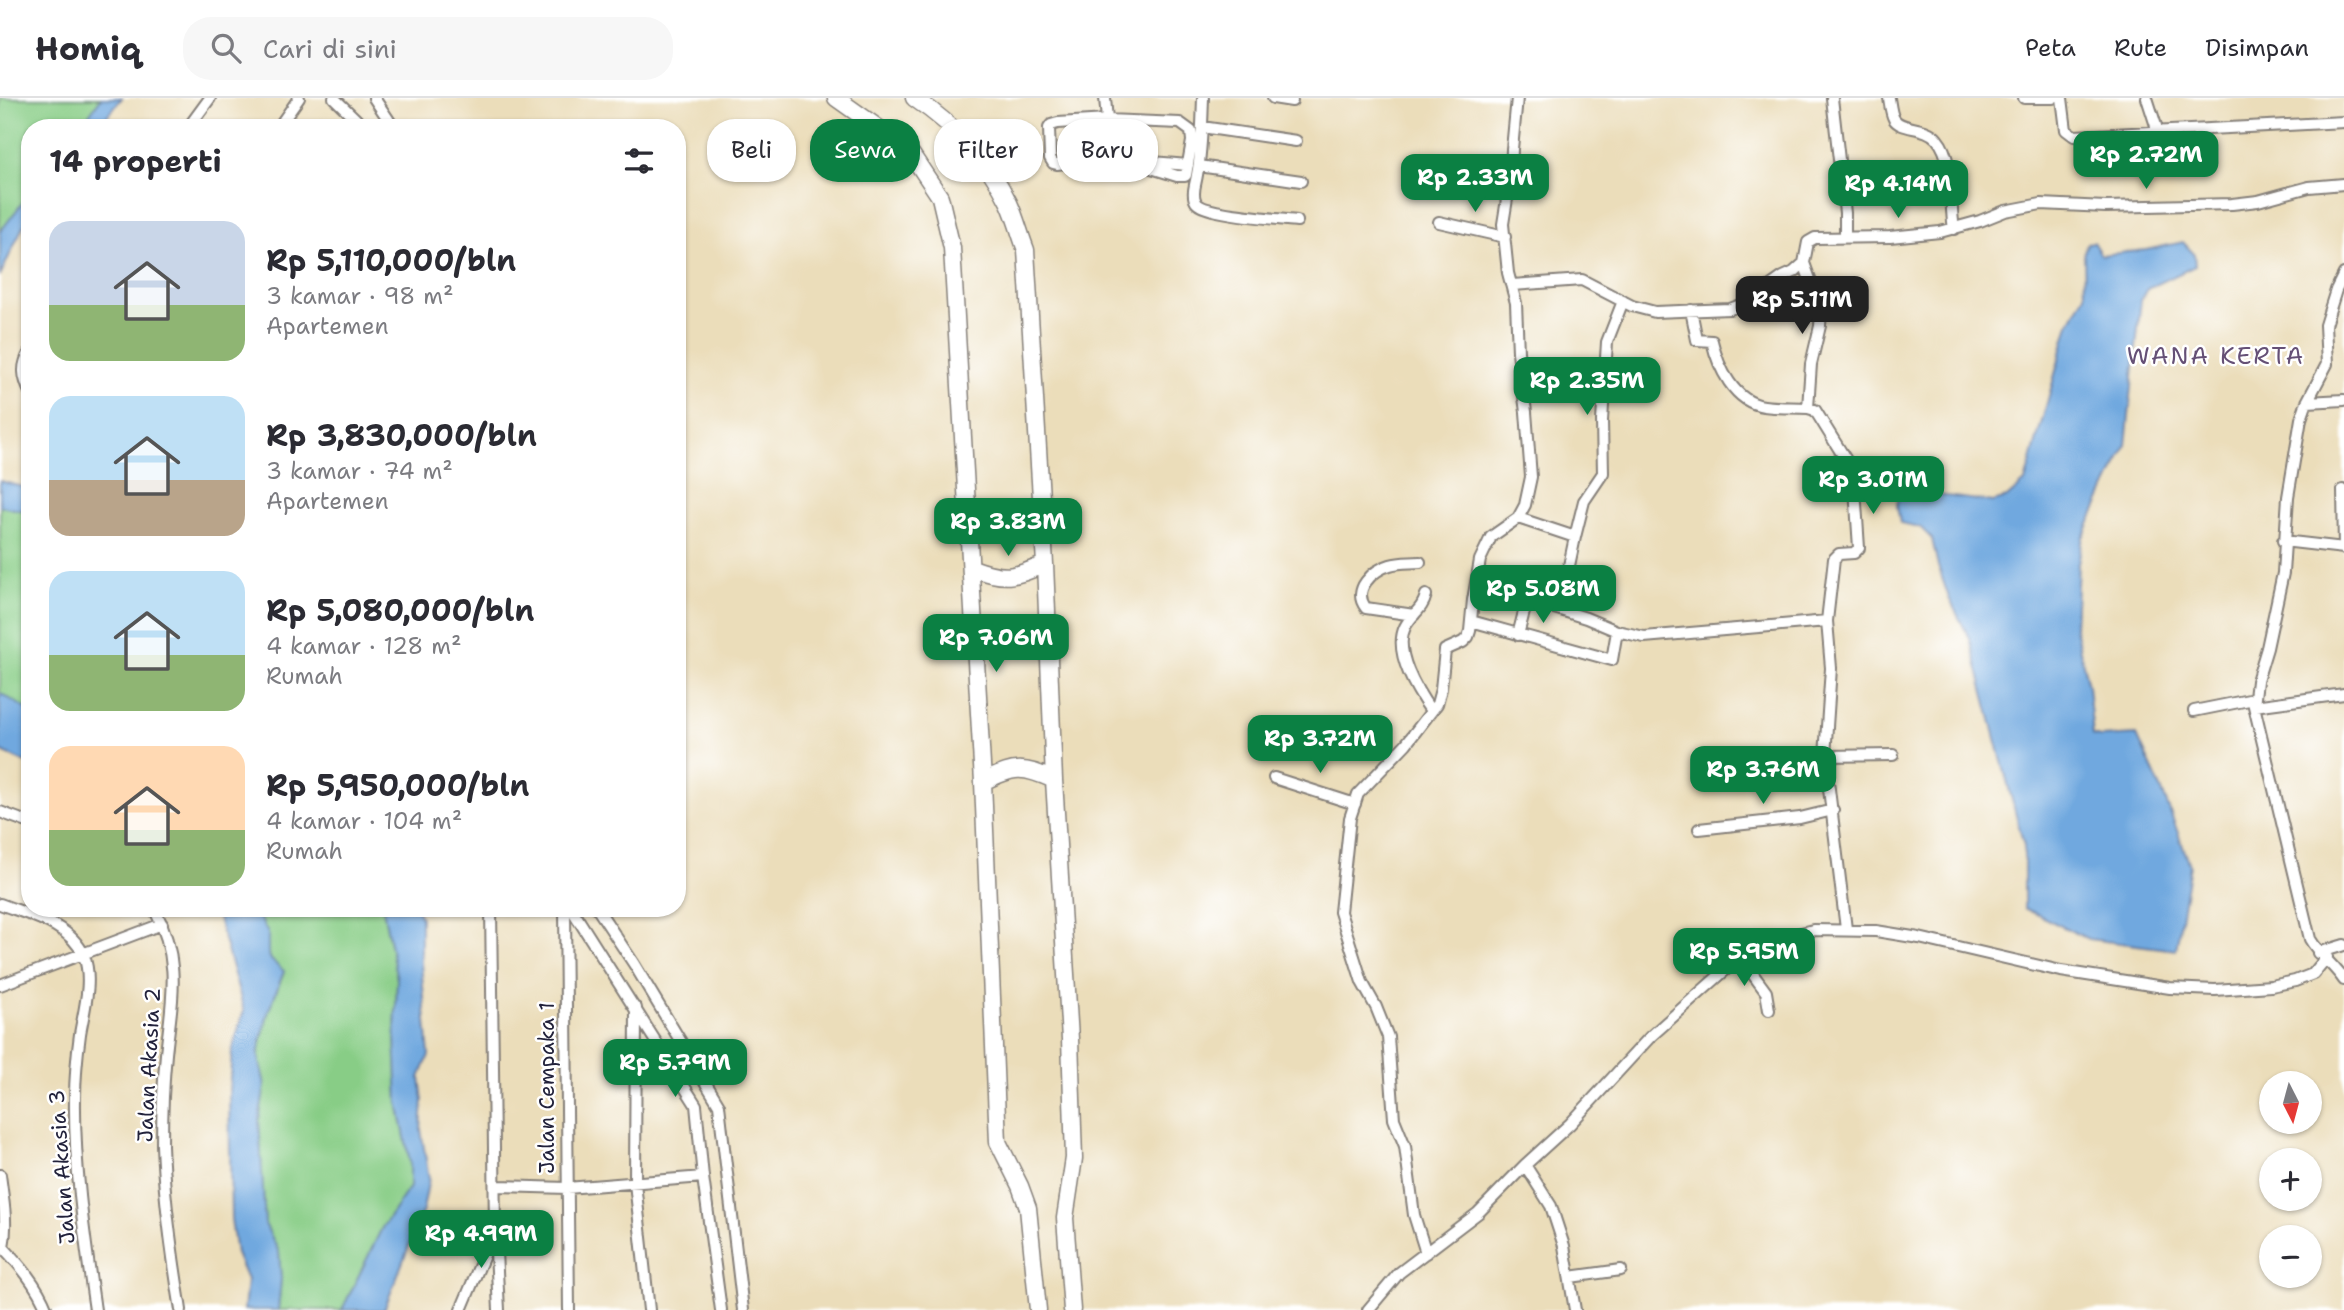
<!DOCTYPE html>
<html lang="id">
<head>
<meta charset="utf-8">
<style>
	:root { --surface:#fff; --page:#f7f7f7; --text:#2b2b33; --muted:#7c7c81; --line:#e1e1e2; --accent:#0b8043 }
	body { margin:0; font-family:"Shantell Sans",sans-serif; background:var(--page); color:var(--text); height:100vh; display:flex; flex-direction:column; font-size:26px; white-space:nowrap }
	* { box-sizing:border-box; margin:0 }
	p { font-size:23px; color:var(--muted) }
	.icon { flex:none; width:38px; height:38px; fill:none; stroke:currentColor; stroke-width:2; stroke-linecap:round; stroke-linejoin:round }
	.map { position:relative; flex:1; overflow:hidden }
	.panel { position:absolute; left:21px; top:21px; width:665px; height:798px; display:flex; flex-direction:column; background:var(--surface); border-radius:28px; box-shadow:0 2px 5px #0004 }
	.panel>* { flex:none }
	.guide { position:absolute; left:707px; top:21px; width:665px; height:63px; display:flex; gap:14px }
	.needle { width:46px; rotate:174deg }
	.buttons { position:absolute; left:2259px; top:973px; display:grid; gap:14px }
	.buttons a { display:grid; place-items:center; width:63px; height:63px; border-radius:50%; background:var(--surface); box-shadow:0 2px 5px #0004; font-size:35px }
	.price { position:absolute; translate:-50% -60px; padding:0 16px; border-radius:14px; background:var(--accent); color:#fff; font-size:23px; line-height:46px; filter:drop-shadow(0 2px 4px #0008) }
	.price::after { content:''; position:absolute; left:50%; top:42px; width:21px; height:16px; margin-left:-10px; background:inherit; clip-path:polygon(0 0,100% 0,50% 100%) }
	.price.selected { background:#222; color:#fff }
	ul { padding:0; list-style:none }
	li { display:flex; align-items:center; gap:21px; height:175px; padding:0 28px }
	li span { display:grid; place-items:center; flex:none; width:196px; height:140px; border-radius:21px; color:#555 }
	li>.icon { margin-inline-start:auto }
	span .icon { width:84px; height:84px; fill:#fffc; stroke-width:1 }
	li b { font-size:30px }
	h2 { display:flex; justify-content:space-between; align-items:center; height:84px; padding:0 28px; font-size:30px }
	.pill { padding:0 24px; border-radius:28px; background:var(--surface); box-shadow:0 2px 5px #0004; font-size:24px; line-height:63px }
	.pill.selected { background:var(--accent); color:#fff }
	header { display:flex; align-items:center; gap:42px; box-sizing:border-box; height:98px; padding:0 35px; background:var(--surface); border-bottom:2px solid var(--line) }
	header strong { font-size:33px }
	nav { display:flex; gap:38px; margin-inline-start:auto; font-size:24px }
	.search { width:490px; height:63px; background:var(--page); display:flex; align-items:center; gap:18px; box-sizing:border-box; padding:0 24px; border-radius:28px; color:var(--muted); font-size:26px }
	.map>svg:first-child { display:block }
	.green { fill:#88cd86; stroke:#557860; stroke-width:2 }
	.water { fill:#70a8df; stroke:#49658d; stroke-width:2 }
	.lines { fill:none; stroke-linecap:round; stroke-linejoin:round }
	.street-casing { stroke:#86807a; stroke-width:14 }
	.secondary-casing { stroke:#86807a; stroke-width:19 }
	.street { stroke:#fff; stroke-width:10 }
	.secondary { stroke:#fff; stroke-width:16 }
	.labels { text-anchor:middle; stroke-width:5; stroke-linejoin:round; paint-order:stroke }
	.street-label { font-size:21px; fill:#22223b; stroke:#fff }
	.quarter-label { font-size:24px; letter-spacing:2px; fill:#655076; stroke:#fff }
</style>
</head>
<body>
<header>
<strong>Homiq</strong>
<div class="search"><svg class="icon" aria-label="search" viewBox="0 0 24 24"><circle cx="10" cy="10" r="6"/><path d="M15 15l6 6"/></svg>Cari di sini</div>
<nav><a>Peta</a><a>Rute</a><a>Disimpan</a></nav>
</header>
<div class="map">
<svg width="2344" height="1212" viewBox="0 0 2344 1212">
	<rect width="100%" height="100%" fill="#fff"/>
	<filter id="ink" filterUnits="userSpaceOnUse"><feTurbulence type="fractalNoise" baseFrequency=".0143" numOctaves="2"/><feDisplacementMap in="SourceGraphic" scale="14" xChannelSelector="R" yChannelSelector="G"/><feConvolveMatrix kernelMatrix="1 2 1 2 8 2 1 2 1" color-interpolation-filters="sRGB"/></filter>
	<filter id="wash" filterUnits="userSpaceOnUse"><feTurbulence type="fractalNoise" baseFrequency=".00686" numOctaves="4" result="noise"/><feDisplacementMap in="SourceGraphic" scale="28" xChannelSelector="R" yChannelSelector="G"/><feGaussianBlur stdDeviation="1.57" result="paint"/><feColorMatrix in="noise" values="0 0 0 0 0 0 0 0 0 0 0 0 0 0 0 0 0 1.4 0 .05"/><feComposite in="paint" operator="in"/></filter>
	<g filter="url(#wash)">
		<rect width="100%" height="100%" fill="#ebddba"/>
		<path class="green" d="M0 0H101L80 30H30V95L0 134Z
			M0 408 30 414V613L0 595Z
			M254 810H383L384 816 397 881 395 939 398 1004 410 1064V1089L382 1130 342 1212H278L281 1181 279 1154 265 1126 259 1022 265 987 258 956 268 915 284 874 271 862 268 855V835Z"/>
		<path class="water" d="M101 0H122L97 30H80Z
			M30 95V122L23 128 0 178V134Z
			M2093 144 2101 157 2146 152 2183 144 2194 156 2195 168 2147 191 2141 201 2126 347 2083 439 2078 465 2075 530 2088 588 2093 637 2100 639 2137 637 2163 695 2190 767 2176 852 2088 841 2024 810V748L1970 541 1949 500 1938 468 1932 441 1920 429 1900 425 1897 408 1898 392 1993 404 2007 400 2025 384 2069 226 2085 197 2084 154 2087 145Z
			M0 383 30 391V414L0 408Z
			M0 595 30 613V667L0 653Z
			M215 810H254L268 835V855L271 862 284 873 268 915 258 956 265 987 259 1022 265 1126 279 1154 281 1181 278 1212H244L247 1182 236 1156 231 1121 229 992 232 953 244 912Z
			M383 810H417L421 820V865L429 957 420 980 423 1002 421 1032 429 1080 423 1112 384 1212H342L382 1130 410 1089V1064L398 1004 395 939 397 881Z"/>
	</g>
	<g filter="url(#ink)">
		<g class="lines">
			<defs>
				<path id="street" d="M334 0 365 30
					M374 0 394 30
					M1105 0 1107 22
					M1203 0C1202 25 1202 52 1197 77 1196 85 1191 96 1196 104 1202 116 1280 121 1297 123
					M1273 0 1292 3
					M1832 0 1845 115V139
					M1889 0C1890 6 1891 16 1894 21 1902 33 1925 27 1937 41 1955 62 1949 104 1954 131
					M2024 0H2053
					M2062 0 2066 32 2074 38 2344 24
					M2147 0 2158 34
					M1202 29 1296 43
					M188 30 210 0
					M278 30 299 0
					M1132 64 1177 78H1185L1186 77 1192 43 1191 33 1180 25 1107 22 1058 25 1051 27 1049 30 1050 60 1053 65 1057 66 1105 60 1188 67
					M1199 68 1301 83
					M1439 124 1505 139
					M1804 165 1821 212 1820 228 1811 266 1808 310
					M2344 176 2336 192 2325 227 2327 266 2307 304 2301 321 2288 399 2283 475 2267 550 2257 583 2254 608 2310 841C2319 857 2334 867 2344 882
					M1512 187 1582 182 1632 208 1655 214 1730 211 1746 205 1783 179 1794 174 1804 165 1808 144 1815 140 1890 139 1940 134 1980 123 2005 113 2041 106 2106 109 2232 106 2258 103 2309 89 2344 86
					M1691 212 1697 242 1712 243C1718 269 1734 304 1764 308 1778 310 1793 309 1808 310L1815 312 1854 375 1859 450 1854 455 1839 456 1834 461 1827 523 1831 570 1825 658 1846 831
					M30 254C21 268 23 279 30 294
					M2307 304 2344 302
					M2343 392 2344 451
					M1518 420 1575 439 1560 511
					M1575 439 1584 403 1603 375 1602 323 1607 244 1623 203
					M2283 443 2344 450
					M1426 497C1422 513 1412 515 1405 529 1393 554 1417 593 1431 613
					M1414 517 1366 510C1351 492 1373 472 1390 467 1400 464 1410 465 1420 464
					M1471 523 1612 562 1617 533
					M1518 537 1526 506 1532 503 1586 520 1617 533 1644 539 1827 523
					M2254 608 2344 596
					M2194 613 2254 601
					M1825 658 1893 657
					M1274 680 1355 706
					M0 714 30 725
					M1699 731 1800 720 1833 712
					M0 806C29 817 71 826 84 858 93 882 84 912 80 936 77 958 75 979 75 1000 74 1070 85 1142 95 1212
					M154 810C182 863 172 900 166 956 163 986 162 1017 162 1047 164 1102 172 1157 181 1212
					M565 810 569 1212
					M571 810 696 1007 703 1079 721 1212
					M597 810 634 866 719 1007 743 1212
					M2318 855 2344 847
					M1741 860 1766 894 1769 912
					M0 887 162 826
					M636 910 635 1085 649 1212
					M1525 1067 1551 1108 1564 1148 1575 1212
					M0 1077C3 1100 8 1126 3 1149
					M496 1088 567 1090 703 1079
					M495 1134 499 1212
					M0 1146C19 1166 37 1186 47 1212
					M1426 1155 1414 1117 1405 1048 1394 1021 1388 939 1376 909 1362 884 1340 814 1350 720 1358 696 1406 646 1437 606 1441 591 1445 552 1463 544 1468 539 1470 533 1473 502 1480 462 1491 439 1518 420 1525 407 1531 379 1526 314 1518 254 1516 205 1508 175 1503 126 1511 76 1512 51 1517 0
					M1570 1179 1621 1172
					M461 1212 495 1131 491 810
					M1368 1212 1399 1175 1478 1115 1525 1067 1570 1026 1650 939 1731 867 1765 844 1813 832 1876 833 1919 840 2061 873 2170 890 2215 892 2271 888 2295 883 2313 876 2327 859"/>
				<path id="secondary" d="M836 0 908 51 940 99 952 150 983 684 998 1044 1020 1088 1028 1110 1038 1212
					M914 0C954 27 988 62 1009 105 1016 120 1020 137 1026 152L1045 466 1054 682 1070 941 1074 1060 1065 1120 1072 1212
					M972 470C1005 482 1013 480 1045 466
					M983 684C1014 668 1023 668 1054 682"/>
			</defs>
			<use href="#street" class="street-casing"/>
			<use href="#secondary" class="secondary-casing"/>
			<use href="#street" class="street"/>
			<use href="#secondary" class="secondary"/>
		</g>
	</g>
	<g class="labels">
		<g class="street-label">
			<text transform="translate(149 967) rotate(-87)" y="7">Jalan Akasia 2</text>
			<text transform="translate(547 990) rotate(-90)" y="7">Jalan Cempaka 1</text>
			<text transform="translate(62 1069) rotate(-94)" y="7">Jalan Akasia 3</text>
		</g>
		<g class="quarter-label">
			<text x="2216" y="266">WANA KERTA</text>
		</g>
	</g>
</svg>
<div class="buttons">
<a><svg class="needle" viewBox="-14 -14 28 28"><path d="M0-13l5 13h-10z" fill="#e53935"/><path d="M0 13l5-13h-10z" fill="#7c7c81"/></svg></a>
<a>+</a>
<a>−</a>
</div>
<b class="price" style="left:2146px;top:93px">Rp 2.72M</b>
<b class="price" style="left:1475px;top:116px">Rp 2.33M</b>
<b class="price" style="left:1898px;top:122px">Rp 4.14M</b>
<b class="price selected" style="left:1802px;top:238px">Rp 5.11M</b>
<b class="price" style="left:1587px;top:319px">Rp 2.35M</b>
<b class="price" style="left:1873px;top:418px">Rp 3.01M</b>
<b class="price" style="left:1008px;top:460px">Rp 3.83M</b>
<b class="price" style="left:1543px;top:527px">Rp 5.08M</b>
<b class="price" style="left:996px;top:576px">Rp 7.06M</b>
<b class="price" style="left:1320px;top:677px">Rp 3.72M</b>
<b class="price" style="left:1763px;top:708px">Rp 3.76M</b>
<b class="price" style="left:1744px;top:890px">Rp 5.95M</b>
<b class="price" style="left:675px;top:1001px">Rp 5.79M</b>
<b class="price" style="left:481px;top:1172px">Rp 4.99M</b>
<div class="guide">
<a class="pill">Beli</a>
<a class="pill selected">Sewa</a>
<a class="pill">Filter</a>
<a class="pill">Baru</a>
</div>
<section class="panel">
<h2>14 properti<svg class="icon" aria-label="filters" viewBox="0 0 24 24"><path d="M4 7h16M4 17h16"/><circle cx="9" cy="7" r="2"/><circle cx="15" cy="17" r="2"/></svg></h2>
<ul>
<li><span style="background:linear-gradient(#c9d6e8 60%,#8fb573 0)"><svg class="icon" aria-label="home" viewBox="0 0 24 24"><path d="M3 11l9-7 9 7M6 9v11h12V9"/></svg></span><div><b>Rp 5,110,000/bln</b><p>3 kamar · 98 m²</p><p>Apartemen</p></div></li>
<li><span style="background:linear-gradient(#bfe0f5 60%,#b9a48a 0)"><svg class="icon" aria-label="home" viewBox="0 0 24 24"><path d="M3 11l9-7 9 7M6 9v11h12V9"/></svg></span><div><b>Rp 3,830,000/bln</b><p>3 kamar · 74 m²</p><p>Apartemen</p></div></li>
<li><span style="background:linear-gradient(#bfe0f5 60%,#8fb573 0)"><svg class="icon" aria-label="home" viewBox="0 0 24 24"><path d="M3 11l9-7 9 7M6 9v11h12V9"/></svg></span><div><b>Rp 5,080,000/bln</b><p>4 kamar · 128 m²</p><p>Rumah</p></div></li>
<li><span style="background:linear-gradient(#ffd9b3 60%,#8fb573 0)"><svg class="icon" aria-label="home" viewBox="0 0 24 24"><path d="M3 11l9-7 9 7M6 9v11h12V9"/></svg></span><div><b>Rp 5,950,000/bln</b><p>4 kamar · 104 m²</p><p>Rumah</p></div></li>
</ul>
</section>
</div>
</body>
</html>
